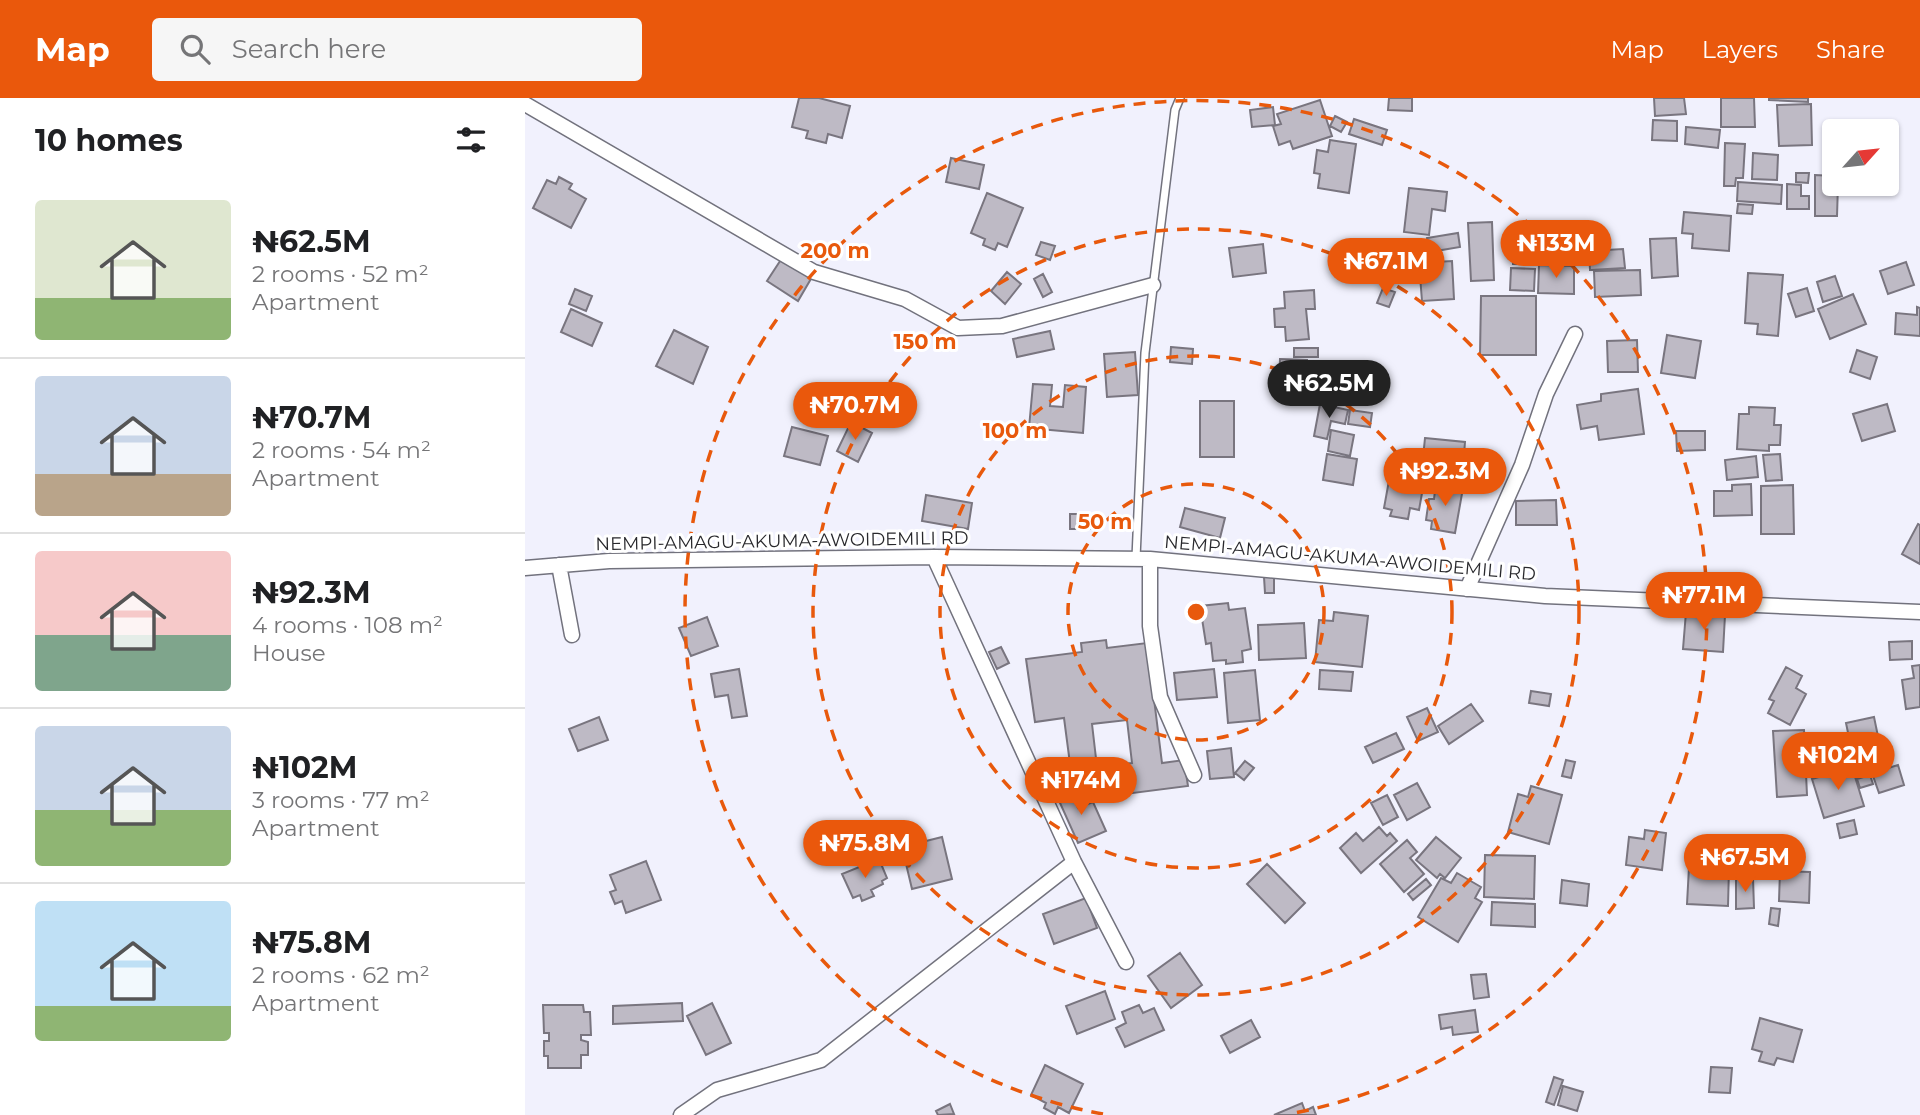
<!DOCTYPE html>
<html lang="en">
<head>
<meta charset="utf-8">
<style>
	:root { --surface:#fff; --page:#f6f6f6; --text:#202124; --muted:#757577; --line:#e0e0e0; --accent:#ea580c }
	body { margin:0; font-family:Montserrat,sans-serif; background:var(--page); color:var(--text); height:100vh; display:flex; flex-direction:column; font-size:26px; white-space:nowrap }
	* { box-sizing:border-box; margin:0 }
	p { font-size:23px; color:var(--muted) }
	.icon { flex:none; width:38px; height:38px; fill:none; stroke:currentColor; stroke-width:2; stroke-linecap:round; stroke-linejoin:round }
	.map { position:relative; flex:1; overflow:hidden }
	.sheet { display:flex; flex-direction:column; background:var(--surface); width:525px }
	.sheet>* { flex:none }
	.needle { width:46px; rotate:63deg }
	.fabs { position:absolute; left:1297px; top:21px; display:grid; gap:14px }
	.fabs a { display:grid; place-items:center; width:77px; height:77px; border-radius:7px; background:var(--surface); box-shadow:0 2px 5px #0004; font-size:35px }
	.price { position:absolute; translate:-50% -60px; padding:0 16px; border-radius:24px; background:var(--accent); color:#fff; font-size:23px; line-height:46px; filter:drop-shadow(0 2px 4px #0008) }
	.price::after { content:''; position:absolute; left:50%; top:42px; width:21px; height:16px; margin-left:-10px; background:inherit; clip-path:polygon(0 0,100% 0,50% 100%) }
	.price.on { background:#222; color:#fff }
	ul { padding:0; list-style:none }
	li { display:flex; align-items:center; gap:21px; height:175px; padding:0 35px }
	li+li { border-top:2px solid var(--line) }
	li span { display:grid; place-items:center; flex:none; width:196px; height:140px; border-radius:7px; color:#555 }
	li>.icon { margin-inline-start:auto }
	span .icon { width:84px; height:84px; fill:#fffc; stroke-width:1 }
	li b { font-size:30px }
	h2 { display:flex; justify-content:space-between; align-items:center; height:84px; padding:0 35px; font-size:30px }
	header { display:flex; align-items:center; gap:42px; box-sizing:border-box; height:98px; padding:0 35px; background:var(--accent); color:#fff }
	header strong { font-size:33px }
	nav { display:flex; gap:38px; margin-inline-start:auto; font-size:24px }
	.search { width:490px; height:63px; background:var(--page); display:flex; align-items:center; gap:18px; box-sizing:border-box; padding:0 24px; border-radius:7px; color:var(--muted); font-size:26px }
	main { display:flex; flex:1; min-height:0 }
	.map>svg:first-child { display:block }
	.building { fill:#bebac5; stroke:#79757f; stroke-width:2; fill-rule:evenodd }
	.lines { fill:none; stroke-linecap:round; stroke-linejoin:round }
	.lane-casing { stroke:#72727d; stroke-width:10 }
	.street-casing { stroke:#72727d; stroke-width:17 }
	.lane { stroke:#fff; stroke-width:7 }
	.street { stroke:#fff; stroke-width:14 }
	.ring { fill:none; stroke:#e8590c; stroke-width:3.5; stroke-dasharray:12 9 }
	.labels { text-anchor:middle; stroke-width:6; stroke-linejoin:round; paint-order:stroke }
	.street-label { font-size:18px; fill:#28282c; stroke:#fff }
	.centre { fill:#e8590c; stroke:#fff; stroke-width:3.5 }
	.ring-label { font-size:21px; text-anchor:middle; font-weight:bold; fill:#e8590c; stroke:#fff; stroke-width:6; stroke-linejoin:round; paint-order:stroke }
</style>
</head>
<body>
<header>
<strong>Map</strong>
<div class="search"><svg class="icon" aria-label="search" viewBox="0 0 24 24"><circle cx="10" cy="10" r="6"/><path d="M15 15l6 6"/></svg>Search here</div>
<nav><a>Map</a><a>Layers</a><a>Share</a></nav>
</header>
<main>
<section class="sheet">
<h2>10 homes<svg class="icon" aria-label="filters" viewBox="0 0 24 24"><path d="M4 7h16M4 17h16"/><circle cx="9" cy="7" r="2"/><circle cx="15" cy="17" r="2"/></svg></h2>
<ul>
<li><span style="background:linear-gradient(#dfe7d0 70%,#8fb573 0)"><svg class="icon" aria-label="home" viewBox="0 0 24 24"><path d="M3 11l9-7 9 7M6 9v11h12V9"/></svg></span><div><b>₦62.5M</b><p>2 rooms · 52 m²</p><p>Apartment</p></div></li>
<li><span style="background:linear-gradient(#c9d6e8 70%,#b9a48a 0)"><svg class="icon" aria-label="home" viewBox="0 0 24 24"><path d="M3 11l9-7 9 7M6 9v11h12V9"/></svg></span><div><b>₦70.7M</b><p>2 rooms · 54 m²</p><p>Apartment</p></div></li>
<li><span style="background:linear-gradient(#f6c9c9 60%,#7fa58c 0)"><svg class="icon" aria-label="home" viewBox="0 0 24 24"><path d="M3 11l9-7 9 7M6 9v11h12V9"/></svg></span><div><b>₦92.3M</b><p>4 rooms · 108 m²</p><p>House</p></div></li>
<li><span style="background:linear-gradient(#c9d6e8 60%,#8fb573 0)"><svg class="icon" aria-label="home" viewBox="0 0 24 24"><path d="M3 11l9-7 9 7M6 9v11h12V9"/></svg></span><div><b>₦102M</b><p>3 rooms · 77 m²</p><p>Apartment</p></div></li>
<li><span style="background:linear-gradient(#bfe0f5 75%,#8fb573 0)"><svg class="icon" aria-label="home" viewBox="0 0 24 24"><path d="M3 11l9-7 9 7M6 9v11h12V9"/></svg></span><div><b>₦75.8M</b><p>2 rooms · 62 m²</p><p>Apartment</p></div></li>
</ul>
</section>
<div class="map">
<svg width="1395" height="1017" viewBox="0 0 1395 1017">
	<rect width="100%" height="100%" fill="#f1f1fd"/>
	<path class="building" d="M274 0H294L325 8 317 40 303 36 301 45 281 40 283 33 267 29Z
		M864 0H887V13L863 12Z
		M1129 0H1159L1161 16 1130 18Z
		M1196 0H1229L1230 29H1196Z
		M1244 0H1283V4L1244 2Z
		M795 2 807 38 768 51 765 43 754 47 748 28 756 26 752 16Z
		M1286 6 1287 47 1254 48 1252 7Z
		M748 9 750 27 727 29 725 12Z
		M810 18 822 24 816 34 805 28Z
		M829 21 862 32 857 47 824 36Z
		M1128 22 1152 23V43L1127 42Z
		M1339 23 1340 33H1309L1308 58 1305 24Z
		M1161 29 1195 32 1193 50 1160 46Z
		M805 42 831 46 824 95 793 90 795 76 789 75 792 52 803 54Z
		M1200 45 1220 46 1218 80H1211L1210 88H1199Z
		M1228 55 1253 57 1252 82 1227 81Z
		M426 60 459 67 454 91 421 84Z
		M1271 75H1284L1283 85 1271 84Z
		M1290 77 1309 78V86H1313L1312 118H1290Z
		M34 79 47 86 44 91 61 101 46 130 8 110 22 82 31 86Z
		M1213 84 1257 87 1256 106 1212 103Z
		M1262 86 1276 87V98H1284V111H1262Z
		M884 90 922 94 920 113 907 111 904 137 879 134Z
		M462 95 498 110 482 149 473 145 470 152 458 147 460 141 446 135Z
		M1213 106 1228 107 1227 116 1212 115Z
		M1159 114 1206 118 1204 153 1167 150 1168 136 1157 135Z
		M967 124 969 182 946 183 943 125Z
		M1041 133 1042 152 1008 154 1007 135Z
		M933 135 935 149 905 154 902 140Z
		M1151 140 1153 178 1127 180 1125 141Z
		M516 144 530 148 525 162 511 157Z
		M738 146 741 175 708 179 704 150Z
		M1098 151 1100 170 1065 172 1064 153Z
		M988 153H1005V166H988Z
		M257 160 287 179 273 203 242 183Z
		M927 163 929 201 897 203 894 165Z
		M1381 164 1389 187 1363 196 1355 173Z
		M1014 167 1049 168V196L1013 195Z
		M986 170 1010 171 1009 193 985 192Z
		M1115 172 1116 197 1070 199 1069 173Z
		M482 174 496 186 480 206 466 193Z
		M1223 175 1258 177 1253 238 1232 236 1233 226 1220 225Z
		M518 176 527 194 518 199 509 181Z
		M1310 178 1317 198 1298 204 1292 184Z
		M858 190 870 194 864 209 852 205Z
		M1282 190 1289 213 1271 219 1263 196Z
		M50 191 67 198 61 213 44 206Z
		M789 192 790 211H781L784 241 761 243 760 229H750L749 211 760 210 759 194Z
		M1328 196 1341 226 1305 241 1293 211Z
		M956 198H1011V257H955Z
		M1392 209 1395 210V238L1370 236 1371 215 1392 217Z
		M46 211 77 225 67 248 36 234Z
		M149 232 183 249 168 286 131 268Z
		M525 233 529 251 492 259 488 241Z
		M1142 237 1176 243 1170 280 1136 275Z
		M1112 242 1113 274H1083L1082 243Z
		M646 249 668 251 667 266 645 264Z
		M769 250H793V259H769Z
		M1332 252 1352 259 1345 281 1325 274Z
		M610 254 613 297 582 299 579 256Z
		M755 261 782 262 781 295H759V289L754 288Z
		M796 265 812 267 810 289 794 287Z
		M508 286 527 287 525 308 538 309 540 287 561 289 558 335 504 330Z
		M1113 291 1119 336 1074 342 1072 328 1056 331 1052 307 1076 303V296Z
		M675 303H709V359H675Z
		M795 306 823 312 820 326 806 323 802 341 789 338Z
		M1362 306 1370 333 1337 343 1328 316Z
		M1224 309 1250 310 1249 327H1256L1255 347H1244V353L1212 351 1214 316H1224Z
		M825 312 847 315 845 329 823 326Z
		M326 324 347 335 333 364 312 353Z
		M267 329 303 338 295 367 259 358Z
		M806 332 829 337 825 358 803 353Z
		M1151 333H1180V352L1152 353Z
		M900 340 940 344 937 382 893 378 895 359 898 360Z
		M802 356 832 361 828 387 798 382Z
		M1255 356 1257 382 1241 383 1238 357Z
		M1231 358 1233 379 1202 382 1200 362Z
		M868 363 888 366 886 377 866 373Z
		M865 377 899 384 894 412 885 410 883 421 865 418 867 412 859 410Z
		M911 385 938 390 930 435 906 431 907 423 901 422 904 401H909Z
		M1226 386 1227 417 1189 418V393H1207V387Z
		M1268 387 1269 436H1236V388Z
		M401 397 447 405 443 431 397 423Z
		M1031 402 1032 427H991V403Z
		M660 410 700 420 695 440 655 429Z
		M545 416H569V431H545Z
		M1393 426 1395 427V466L1377 456Z
		M739 479H749V495H740Z
		M703 505 704 512 720 510 726 551 717 553 718 564 701 566V562L688 563 686 545 681 546 675 508Z
		M809 514 843 518 837 569 790 564 794 522 808 523Z
		M1161 514 1200 517 1198 554 1158 551Z
		M182 519 193 548 166 558 154 530Z
		M779 525 781 560 734 562 733 527Z
		M581 542 582 550 622 545 637 665 659 662 663 688 569 700 567 679 547 681 539 620 510 624 501 561 557 554 556 545ZM602 622 607 665 572 669 567 626Z
		M1387 543V561L1365 562 1364 544Z
		M476 549 484 565 472 571 464 554Z
		M1395 567V609L1381 611 1377 582 1389 580 1387 568Z
		M1261 569 1277 578 1271 590 1281 596 1265 627 1243 615 1249 603 1244 601Z
		M214 571 222 618 207 620 203 597 190 599 186 576Z
		M689 571 692 599 652 602 649 575Z
		M730 572 735 622 703 625 699 575Z
		M795 572 828 574 826 593 794 591Z
		M1006 593 1026 596 1024 608 1004 605Z
		M946 606 958 623 924 646 913 628Z
		M902 610 913 634 893 643 882 619Z
		M74 619 83 642 53 653 44 631Z
		M1349 619 1356 653 1328 659 1321 625Z
		M1279 632 1282 697 1252 699 1248 633Z
		M871 635 879 651 848 665 840 649Z
		M706 650 709 679 685 681 682 653Z
		M1345 659 1349 671 1339 675 1334 663Z
		M1041 662 1050 664 1046 680 1037 678Z
		M720 663 729 670 719 682 710 675Z
		M1373 667 1379 687 1354 695 1347 675Z
		M1327 669 1339 708 1299 720 1287 681Z
		M1345 677 1348 686 1335 690 1332 681Z
		M892 685 905 709 882 722 869 697Z
		M1006 688 1037 697 1024 746 983 734 993 696 1003 699Z
		M544 690 553 710 568 704 581 733 553 745 531 696Z
		M862 697 873 719 858 727 846 705Z
		M1329 722 1332 736 1315 740 1312 726Z
		M854 729 862 738 865 735 872 743 836 775 815 750 831 735 838 743Z
		M1120 732 1141 735 1137 772 1101 767 1104 739 1119 741Z
		M417 739 427 781 387 791 377 749Z
		M911 739 936 760 920 780 915 776 912 780 891 762Z
		M882 742 892 754 885 760 899 776 879 794 855 766Z
		M1208 750 1252 751 1251 779 1208 778Z
		M960 757 1010 758 1009 801 959 799Z
		M1180 758 1194 759V770H1204L1203 808 1162 806 1164 769H1179Z
		M354 761 362 780 357 783 358 786 346 792 349 798 337 803 335 797 328 800 317 776Z
		M121 763 136 802 101 815 97 803 90 806 85 794 91 792 85 777Z
		M742 766 780 805 760 825 722 786Z
		M1255 773 1285 774 1284 805 1254 803Z
		M932 775 956 789 950 800 957 804 933 844 893 819 916 780 926 785Z
		M1228 780 1229 810 1211 811V781Z
		M901 781 906 787 888 802 883 796Z
		M1037 782 1064 786 1062 808 1035 805Z
		M561 800 572 830 529 846 518 816Z
		M967 804 1010 806V829L966 827Z
		M1246 810 1255 811 1253 828 1244 826Z
		M655 855 677 887 646 910 623 878Z
		M961 876 964 899 949 901 946 877Z
		M580 893 590 921 552 936 541 908Z
		M157 905 158 923 88 926V908Z
		M187 905 206 945 181 957 162 918Z
		M18 907H58L59 914H65L66 937H56V942L63 944V957H56V970H23V958H19V943H24V935H19Z
		M614 907 618 915 629 910 639 932 600 949 591 930 601 925 597 914Z
		M950 912 953 934 928 937 927 929 916 931 914 917Z
		M1235 920 1277 932 1268 964 1252 960 1249 967 1234 963 1237 954 1227 951Z
		M726 922 735 939 705 955 696 938Z
		M520 967 558 986 544 1015 533 1009 530 1016 519 1010 521 1005 506 997Z
		M1186 969 1207 970 1205 995 1184 994Z
		M1029 979 1038 982 1029 1007 1021 1004Z
		M1038 988 1058 994 1052 1013 1033 1007Z
		M777 1005 780 1013 788 1009 791 1017H749Z
		M425 1006 429 1016 413 1017 411 1013Z"/>
	<g class="lines">
		<defs>
			<path id="lane" d="M611 460 620 255 650 12 655 0"/>
			<path id="street" d="M0 6 289 174 380 201 433 230 477 228 628 187
				M409 459 549 764 601 864
				M625 461V528L635 599 669 677
				M34 467 47 537
				M0 470 84 463 409 459 625 461 1020 498 1395 514
				M942 491 997 367 1021 296 1050 236
				M156 1017 192 992 296 962 549 764"/>
		</defs>
		<use href="#lane" class="lane-casing"/>
		<use href="#street" class="street-casing"/>
		<use href="#lane" class="lane"/>
		<use href="#street" class="street"/>
	</g>
	<g class="ring">
		<circle cx="671" cy="514" r="128"/>
		<circle cx="671" cy="514" r="256"/>
		<circle cx="671" cy="514" r="383"/>
		<path d="M578 1016A511 511 0 1 1 764 1016"/>
	</g>
	<g class="labels">
		<g class="street-label">
			<text transform="translate(257 443) rotate(-1)" y="6">NEMPI-AMAGU-AKUMA-AWOIDEMILI RD</text>
			<text transform="translate(825 460) rotate(5)" y="6">NEMPI-AMAGU-AKUMA-AWOIDEMILI RD</text>
		</g>
	</g>
	<circle cx="671" cy="514" r="10" class="centre"/>
	<g class="ring-label">
		<text x="310" y="160">200 m</text>
		<text x="400" y="251">150 m</text>
		<text x="490" y="340">100 m</text>
		<text x="580" y="431">50 m</text>
	</g>
</svg>
<div class="fabs">
<a><svg class="needle" viewBox="-14 -14 28 28"><path d="M0-13l5 13h-10z" fill="#e53935"/><path d="M0 13l5-13h-10z" fill="#757577"/></svg></a>
</div>
<b class="price" style="left:1031px;top:182px">₦133M</b>
<b class="price" style="left:861px;top:200px">₦67.1M</b>
<b class="price on" style="left:804px;top:322px">₦62.5M</b>
<b class="price" style="left:330px;top:344px">₦70.7M</b>
<b class="price" style="left:920px;top:410px">₦92.3M</b>
<b class="price" style="left:1179px;top:534px">₦77.1M</b>
<b class="price" style="left:1313px;top:694px">₦102M</b>
<b class="price" style="left:556px;top:719px">₦174M</b>
<b class="price" style="left:340px;top:782px">₦75.8M</b>
<b class="price" style="left:1220px;top:796px">₦67.5M</b>
</div>
</main>
</body>
</html>
